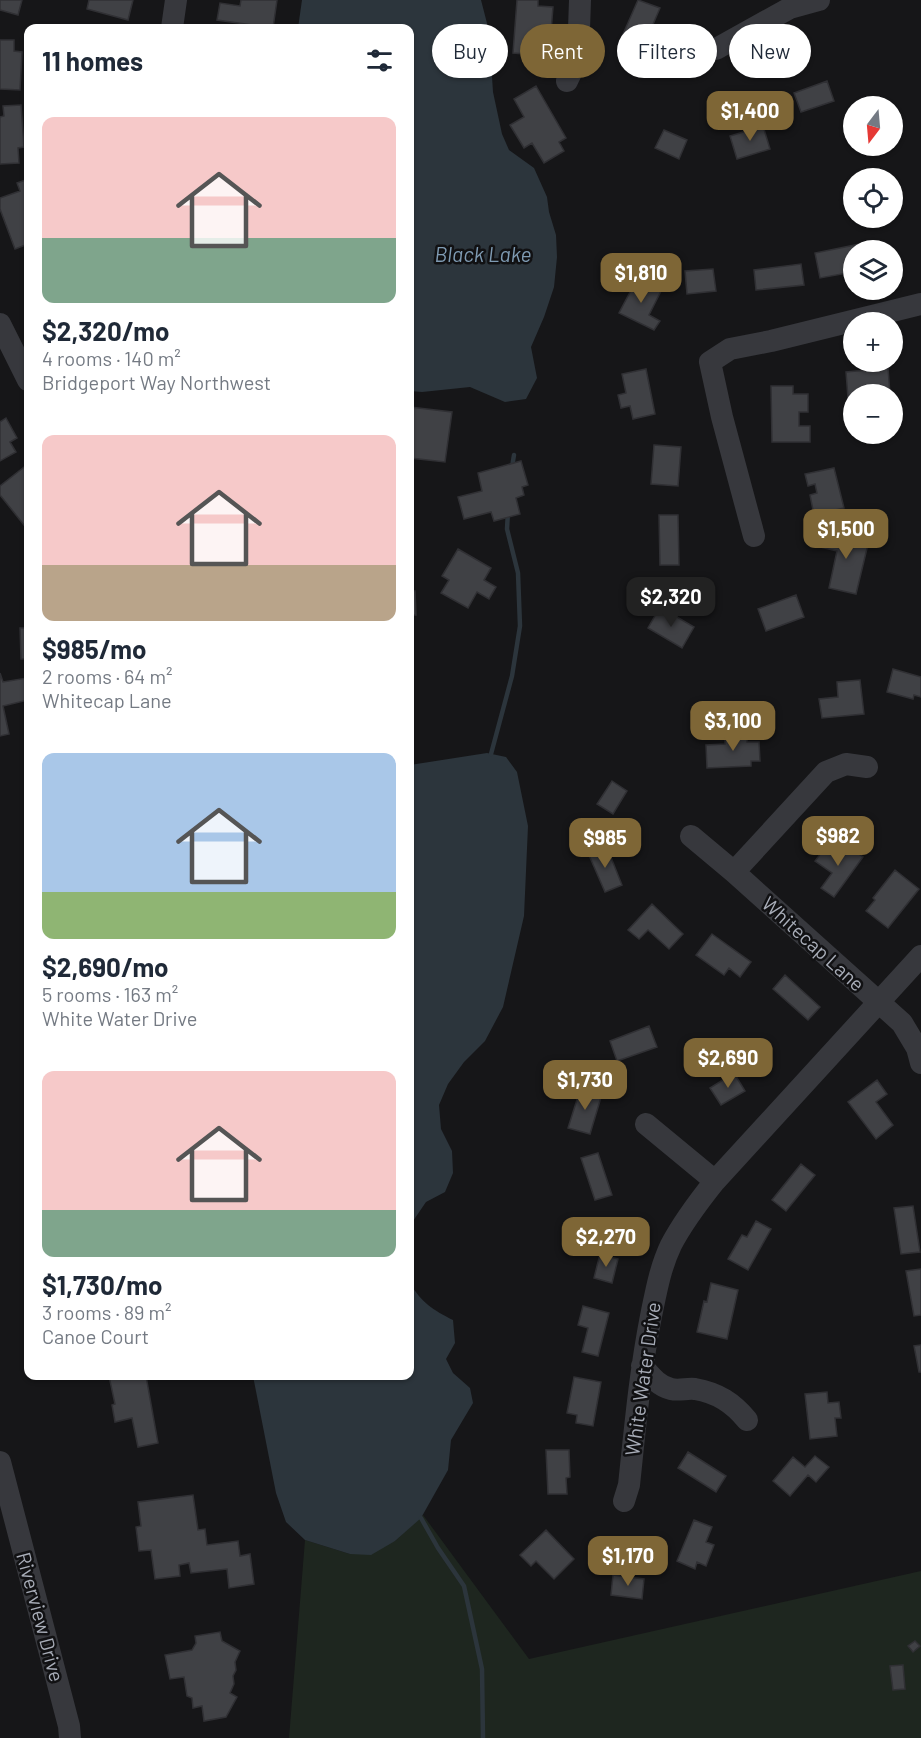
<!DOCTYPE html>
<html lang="en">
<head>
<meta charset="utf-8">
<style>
	:root { --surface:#fff; --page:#f6f6f7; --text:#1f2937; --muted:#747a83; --accent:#7e6636 }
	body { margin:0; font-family:Barlow,sans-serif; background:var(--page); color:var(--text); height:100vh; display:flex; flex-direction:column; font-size:22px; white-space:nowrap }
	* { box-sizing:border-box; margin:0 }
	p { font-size:20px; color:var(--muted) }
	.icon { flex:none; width:33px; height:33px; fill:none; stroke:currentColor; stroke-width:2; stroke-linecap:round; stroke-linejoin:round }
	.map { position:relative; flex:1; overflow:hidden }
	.drawer { position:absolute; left:24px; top:24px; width:390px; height:1356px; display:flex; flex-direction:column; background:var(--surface); border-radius:12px; box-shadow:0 2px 4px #0004 }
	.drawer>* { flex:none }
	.top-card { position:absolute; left:432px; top:24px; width:399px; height:54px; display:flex; gap:12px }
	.needle { width:39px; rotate:196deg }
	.fabs { position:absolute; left:843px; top:96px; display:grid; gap:12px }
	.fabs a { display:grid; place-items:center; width:60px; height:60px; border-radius:50%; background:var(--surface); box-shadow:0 2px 4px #0004; font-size:30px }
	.price { position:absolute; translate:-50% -51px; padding:0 14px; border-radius:12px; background:var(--accent); color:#fff; font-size:20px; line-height:39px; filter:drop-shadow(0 2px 3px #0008) }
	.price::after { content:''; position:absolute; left:50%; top:36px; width:18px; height:14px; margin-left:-9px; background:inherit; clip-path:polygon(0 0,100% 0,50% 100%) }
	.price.active { background:#222; color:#fff }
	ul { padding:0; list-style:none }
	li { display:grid; align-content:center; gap:12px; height:318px; padding:0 18px }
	li span { display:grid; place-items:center; height:186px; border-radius:12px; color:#555 }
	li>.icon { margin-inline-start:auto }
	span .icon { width:108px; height:108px; fill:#fffc; stroke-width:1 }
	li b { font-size:26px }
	h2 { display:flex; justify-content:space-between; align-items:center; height:72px; padding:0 18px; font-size:26px }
	.pill { padding:0 21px; border-radius:27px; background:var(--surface); box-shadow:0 2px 4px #0004; font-size:21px; line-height:54px }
	.pill.active { background:var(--accent); color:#fff }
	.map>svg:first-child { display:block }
	.green { fill:#1e261f }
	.water { fill:#2c353c }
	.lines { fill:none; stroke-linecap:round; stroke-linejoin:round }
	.stream { stroke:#2c353c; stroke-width:4.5 }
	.building { fill:#404145; stroke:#303034; stroke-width:1.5 }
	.minor { stroke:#37383d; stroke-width:22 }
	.labels { text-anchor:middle; stroke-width:5; stroke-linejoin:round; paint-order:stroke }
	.street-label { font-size:20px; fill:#a8adb8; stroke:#111113 }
	.water-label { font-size:21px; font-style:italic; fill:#7f9bb3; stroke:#111113 }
</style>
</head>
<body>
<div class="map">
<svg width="921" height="1738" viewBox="0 0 921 1738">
	<rect width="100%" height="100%" fill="#161618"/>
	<path class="green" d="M423 1515 529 1659 921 1571V1738H289L305 1540 350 1554 395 1541Z"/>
	<path class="water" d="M302 0H481L489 31 493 92 502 134 509 150 534 168 547 197 549 212 556 235 557 257 554 287 544 317 531 347 537 378 526 399 505 402 470 387 422 392 410 391V28H298Z
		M487 753 506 757 517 772 528 826 524 916 503 1007 485 1041 464 1062 448 1084 439 1105 441 1129 452 1151 453 1173 445 1192 426 1202 411 1224 410 1236V765Z
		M410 1283C421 1302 433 1310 453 1320L455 1343 446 1359 453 1373 470 1388 473 1403 451 1440 448 1470 421 1518 395 1541 371 1555 350 1554 305 1540 286 1522 276 1493 253 1376H410Z"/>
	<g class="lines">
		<path class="stream" d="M512 467 514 455
			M491 754 512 676 520 626 518 573 507 529 508 511
			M421 1518 438 1548 464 1586 482 1669 483 1738"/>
	</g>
	<path class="building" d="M0 0H22L18 15 0 10Z
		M89 0H133L128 20 87 9Z
		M241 0H277L273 28 217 20 220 3 240 6Z
		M517 0H538V6L553 7 549 56 513 53Z
		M638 0 660 8 642 50 620 41Z
		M0 40H14V51L22 52 20 90 0 89Z
		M827 81 834 101 801 112 794 93Z
		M536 86 566 138 559 142 564 151 544 163 532 143 524 148 510 125 524 117 514 99Z
		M21 105 24 147 18 148 19 163 0 164V117L4 116 3 106Z
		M763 126 770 149 737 159 730 136Z
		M664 130 687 140 679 159 655 148Z
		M28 179V244L15 249 0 209V198L20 191 17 183Z
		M860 244 861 250H854V275L848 276 847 273 820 278 815 253Z
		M801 264 804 285 756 290 754 270Z
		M713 269 716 291 687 294 685 271Z
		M637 279 661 291 649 315 660 321 654 330 619 313Z
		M888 368 890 394H854V397L848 398 846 372Z
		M646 369 655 414 633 419 630 406 621 408 618 395 626 393 622 374Z
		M771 386H793V394H808V412H799V426H810V442H772Z
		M410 407 452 412 445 462 410 458Z
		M6 418 17 438 10 442 16 452 0 461V422Z
		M654 445 681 447 678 486 651 484Z
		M521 461 528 485 522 487 524 495 516 498 520 514 494 521 491 512 464 519 458 497 482 491 478 473Z
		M28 464V530L0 495V486Z
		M834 468 844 508 814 515 810 495 817 493 815 484 808 486 805 474Z
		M659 515H678L679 565H660Z
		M824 529 869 540 856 594 829 588 837 551 820 547Z
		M458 549 491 568 484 580 496 587 489 599 477 592 468 608 441 593 449 580 442 576Z
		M410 591H415L416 615H410Z
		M796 595 804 617 766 631 758 609Z
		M660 607 694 627 682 648 648 628Z
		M20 628H28V659H21Z
		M893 669 921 677V697L914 695 913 699 887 692Z
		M0 673 3 682 27 678 28 684V700L3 706 9 734 0 736Z
		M860 680 864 714 822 718 819 699 838 697 837 682Z
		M747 733V742H759L760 761H751V766L707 768 706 745 725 744V734Z
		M612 781 627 791 613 814 597 804Z
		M606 845 622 885 605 892 588 853Z
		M827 845 839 854 846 845 863 857 834 897 821 888 832 873 815 861Z
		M895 870 919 889 888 928 866 911 875 900 873 898Z
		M652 904 683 934 669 949 648 930 639 939 628 930Z
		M712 934 751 962 740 977 729 968 724 975 696 955Z
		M785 975 820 1007 808 1020 773 989Z
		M649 1026 657 1047 617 1061 610 1041Z
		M734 1073 745 1091 721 1105 710 1088Z
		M877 1080 887 1094 876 1102 893 1125 876 1139 848 1102Z
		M581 1087 602 1094 590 1134 568 1128Z
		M598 1153 612 1195 595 1200 581 1158Z
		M801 1164 815 1175 786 1211 772 1200Z
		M913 1206 920 1252 901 1254 894 1208Z
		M756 1221 771 1229 748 1270 728 1259 742 1235 747 1237Z
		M600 1254 618 1259 612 1283 594 1278Z
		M921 1269V1315L914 1316 906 1271Z
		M711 1283 738 1290 727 1339 697 1332 704 1301 707 1302Z
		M583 1306 609 1313 598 1356 582 1352 588 1328 578 1325Z
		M921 1345V1372H919L914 1346Z
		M103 1376H146L158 1443 138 1447 132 1418 115 1422 112 1405 115 1404 109 1376 103 1377Z
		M574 1377 601 1382 593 1426 576 1423 577 1415 567 1413Z
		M827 1392 828 1403 839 1402 841 1418H835L837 1436 810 1439 805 1394Z
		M546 1450H569L570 1477 566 1478 567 1494H548Z
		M688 1452 726 1476 716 1492 678 1468Z
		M815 1456 829 1467 816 1482 808 1475 790 1496 773 1481 793 1457 805 1467Z
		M193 1495 198 1530 205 1529 207 1545 238 1541 240 1556 250 1554 254 1584 229 1588 227 1569 191 1573 189 1563 179 1565 180 1576 155 1579 151 1550 139 1551 136 1527 141 1526 138 1502Z
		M694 1520 712 1527 706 1542 714 1545 706 1566 697 1562 695 1569 677 1561Z
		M546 1530 574 1559 554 1579 536 1561 531 1566 520 1555Z
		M613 1575 644 1579 642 1599 611 1595Z
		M220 1632 222 1641 240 1651 235 1662 236 1670 233 1676 234 1684 230 1693 237 1697 226 1717 204 1721 202 1706 193 1708 192 1698 187 1696 184 1677 170 1679 165 1655 192 1650 196 1643 195 1636Z
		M915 1641 920 1646 913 1652 908 1646Z
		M903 1665 905 1689 893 1690 890 1666Z"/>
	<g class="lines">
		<path class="minor" d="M172 28 176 0
			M716 49 790 8 819 0
			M567 81 578 58 580 0
			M0 324 28 380
			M754 536 722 417 710 362 730 349 771 341 921 304
			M691 836 734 872 902 1023 917 1048 921 1063
			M734 872 826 772 846 764 867 767
			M646 1124 715 1181
			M642 1366C650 1375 658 1386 671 1389 679 1391 687 1388 695 1389 718 1393 733 1403 747 1420
			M0 1462 69 1726 70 1738
			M624 1501 629 1485C635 1428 640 1372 651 1316 656 1292 660 1268 671 1245 683 1222 699 1201 715 1181L921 956"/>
	</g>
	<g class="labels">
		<g class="street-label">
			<text transform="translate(813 944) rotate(42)" y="7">Whitecap Lane</text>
			<text transform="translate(643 1379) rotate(-82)" y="7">White Water Drive</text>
			<text transform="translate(40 1617) rotate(75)" y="7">Riverview Drive</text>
		</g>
		<g class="water-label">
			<text x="483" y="262">Black Lake</text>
		</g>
	</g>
</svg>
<div class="fabs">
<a><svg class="needle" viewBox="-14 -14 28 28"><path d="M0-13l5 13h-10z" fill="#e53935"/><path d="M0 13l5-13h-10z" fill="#747a83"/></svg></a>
<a><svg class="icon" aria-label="locate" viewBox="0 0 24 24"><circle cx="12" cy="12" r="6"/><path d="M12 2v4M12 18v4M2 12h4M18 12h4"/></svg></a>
<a><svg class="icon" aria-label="layers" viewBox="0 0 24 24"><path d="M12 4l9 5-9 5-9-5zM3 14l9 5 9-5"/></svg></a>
<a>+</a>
<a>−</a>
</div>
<b class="price" style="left:750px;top:142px">$1,400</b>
<b class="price" style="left:641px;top:304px">$1,810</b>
<b class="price" style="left:846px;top:560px">$1,500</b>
<b class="price active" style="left:671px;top:628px">$2,320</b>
<b class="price" style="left:733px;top:752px">$3,100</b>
<b class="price" style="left:838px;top:867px">$982</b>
<b class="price" style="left:605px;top:869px">$985</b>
<b class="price" style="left:728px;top:1089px">$2,690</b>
<b class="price" style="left:585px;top:1111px">$1,730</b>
<b class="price" style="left:606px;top:1268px">$2,270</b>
<b class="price" style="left:628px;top:1587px">$1,170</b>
<div class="top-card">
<a class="pill">Buy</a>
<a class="pill active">Rent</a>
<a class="pill">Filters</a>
<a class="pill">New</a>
</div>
<section class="drawer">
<h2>11 homes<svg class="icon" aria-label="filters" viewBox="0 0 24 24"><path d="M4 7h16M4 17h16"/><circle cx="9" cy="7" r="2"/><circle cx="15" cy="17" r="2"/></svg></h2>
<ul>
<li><span style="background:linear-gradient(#f6c9c9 65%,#7fa58c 0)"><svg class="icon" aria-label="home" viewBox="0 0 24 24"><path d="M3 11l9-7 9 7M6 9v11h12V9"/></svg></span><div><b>$2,320/mo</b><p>4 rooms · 140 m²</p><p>Bridgeport Way Northwest</p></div></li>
<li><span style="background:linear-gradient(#f6c9c9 70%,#b9a48a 0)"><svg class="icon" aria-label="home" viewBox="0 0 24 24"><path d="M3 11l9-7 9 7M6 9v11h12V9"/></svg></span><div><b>$985/mo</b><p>2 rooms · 64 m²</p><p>Whitecap Lane</p></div></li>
<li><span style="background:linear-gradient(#a9c7e8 75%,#8fb573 0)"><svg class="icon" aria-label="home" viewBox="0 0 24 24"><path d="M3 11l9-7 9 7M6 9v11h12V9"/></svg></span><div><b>$2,690/mo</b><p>5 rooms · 163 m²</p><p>White Water Drive</p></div></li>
<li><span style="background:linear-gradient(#f6c9c9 75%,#7fa58c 0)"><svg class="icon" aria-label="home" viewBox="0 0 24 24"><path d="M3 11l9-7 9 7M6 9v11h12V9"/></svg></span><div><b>$1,730/mo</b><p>3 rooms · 89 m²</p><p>Canoe Court</p></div></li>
</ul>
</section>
</div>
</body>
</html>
